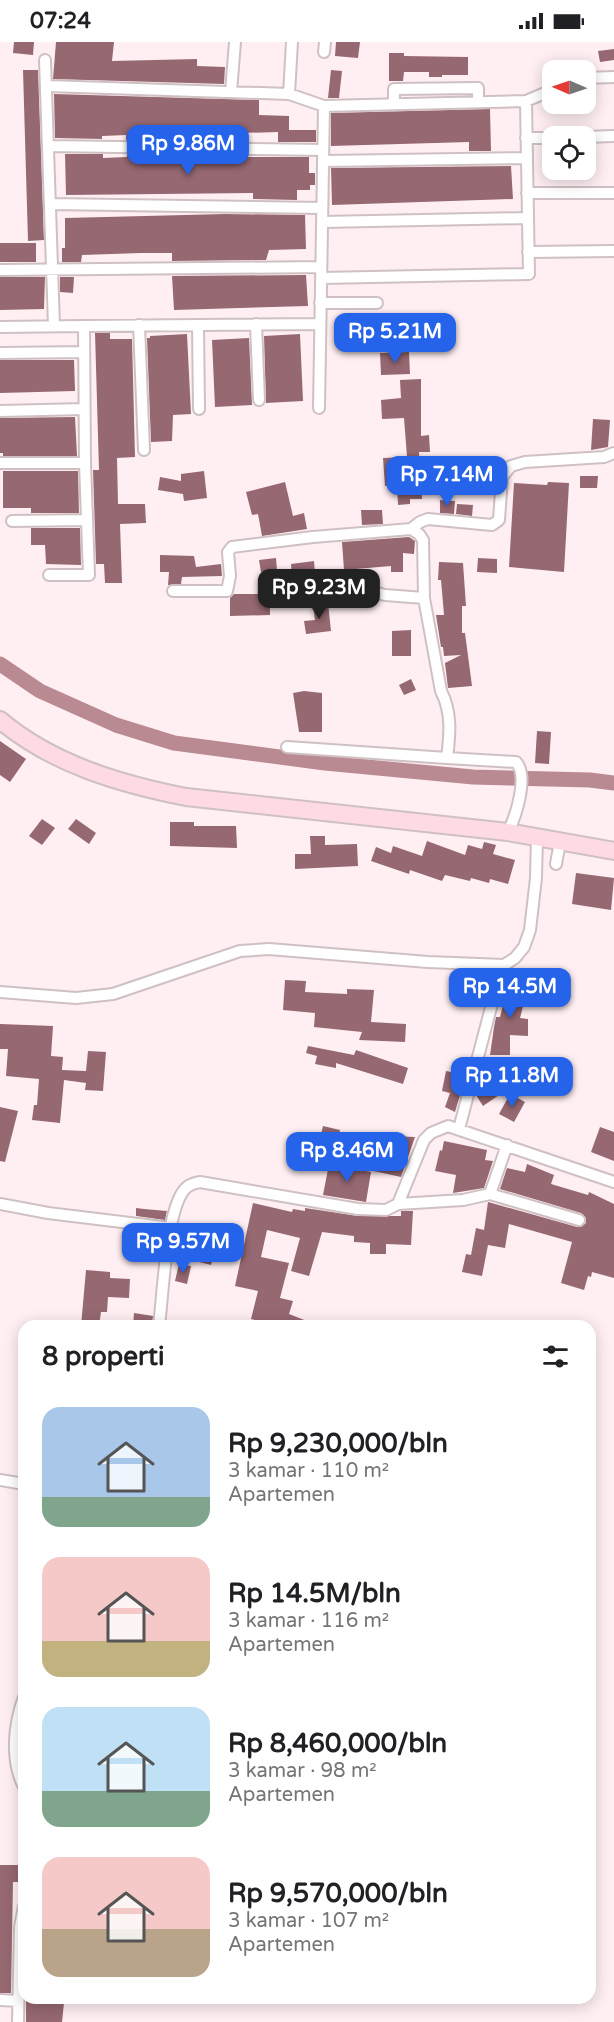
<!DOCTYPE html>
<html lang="id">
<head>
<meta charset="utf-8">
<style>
	:root { --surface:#fff; --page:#f2f2f2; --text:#202124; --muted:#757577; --accent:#2563eb }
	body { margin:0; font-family:"Varela Round",sans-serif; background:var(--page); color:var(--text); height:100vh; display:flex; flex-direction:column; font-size:22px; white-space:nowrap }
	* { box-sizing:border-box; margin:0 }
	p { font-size:20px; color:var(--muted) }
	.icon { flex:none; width:33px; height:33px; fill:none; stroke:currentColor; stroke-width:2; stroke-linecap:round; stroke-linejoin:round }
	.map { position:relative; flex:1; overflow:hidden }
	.side { position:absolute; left:18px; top:1278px; width:578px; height:684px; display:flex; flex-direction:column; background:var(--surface); border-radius:18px; box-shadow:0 3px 15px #0003 }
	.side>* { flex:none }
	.needle { width:39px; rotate:272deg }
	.buttons { position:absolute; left:542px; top:18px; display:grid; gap:12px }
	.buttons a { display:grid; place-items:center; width:54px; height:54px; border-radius:12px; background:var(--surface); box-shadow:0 3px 15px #0003; font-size:30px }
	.price { position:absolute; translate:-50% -51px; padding:0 14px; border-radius:12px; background:var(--accent); color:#fff; font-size:20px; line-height:39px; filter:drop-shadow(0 2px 3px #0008) }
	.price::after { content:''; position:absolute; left:50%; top:36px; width:18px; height:14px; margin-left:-9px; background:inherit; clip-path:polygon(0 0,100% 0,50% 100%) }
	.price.active { background:#222; color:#fff }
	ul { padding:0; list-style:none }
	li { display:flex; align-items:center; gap:18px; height:150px; padding:0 24px }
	li span { display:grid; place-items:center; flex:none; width:168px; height:120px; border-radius:18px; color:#555 }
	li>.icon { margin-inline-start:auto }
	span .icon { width:72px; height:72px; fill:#fffc; stroke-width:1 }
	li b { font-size:26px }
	h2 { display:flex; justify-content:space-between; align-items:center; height:72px; padding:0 24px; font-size:26px }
	.status { display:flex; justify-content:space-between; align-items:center; height:42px; padding:0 30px; background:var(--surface); direction:ltr }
	.status svg { height:16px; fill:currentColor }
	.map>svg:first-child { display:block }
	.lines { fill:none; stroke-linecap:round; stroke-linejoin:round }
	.canal { stroke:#ba8a93; stroke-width:15 }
	.building { fill:#966871 }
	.street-casing { stroke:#cfc1c3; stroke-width:14 }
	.secondary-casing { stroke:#cfc1c3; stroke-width:20 }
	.street { stroke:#fff; stroke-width:10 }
	.secondary { stroke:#fedbe3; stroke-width:16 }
</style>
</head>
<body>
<div class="status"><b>07:24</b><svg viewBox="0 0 49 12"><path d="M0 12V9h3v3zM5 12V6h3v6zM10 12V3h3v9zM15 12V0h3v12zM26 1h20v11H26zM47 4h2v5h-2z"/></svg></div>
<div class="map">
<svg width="614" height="1980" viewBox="0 0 614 1980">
	<rect width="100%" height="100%" fill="#ffeff2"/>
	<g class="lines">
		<path class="canal" d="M0 622 40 649 116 683 174 701 325 721 473 735 590 738 614 741"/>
	</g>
	<path class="building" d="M14 0H34L33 13 13 11Z
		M56 0H114L112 19 197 17V24L225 25 224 42 53 37Z
		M336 0H360L358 16 335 14Z
		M614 7V18L600 20 598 9Z
		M389 11H404V14L468 15V33H442V35H429V30H404L403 39H389Z
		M23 28H38L44 198 28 199Z
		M331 28 342 29 339 56H328Z
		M54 52 259 58V73L289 74V88H316V100H278V90L240 91V99H194V92H170V98H126V93L102 94V97L55 96Z
		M490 67 491 109H469V100L331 104V71Z
		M65 112H103V116L127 115V113H170L171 115H309V131H315V143H310V148H297V158L253 157V151L66 153Z
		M511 124 513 157 332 163 331 126Z
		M225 172 305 173 306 207 269 208 266 218 172 219V211H141L82 213 81 220H62V206H65V176Z
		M0 201H36V220H0Z
		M306 233 308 264 174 268 172 234Z
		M0 235H45L44 267 0 268Z
		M60 235H74L73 251 60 250Z
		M95 291H110V297H132L135 415 117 416 118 462H145L146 481 120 482 122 541H105L104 522H96L93 428H99Z
		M187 292 191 372 173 373 172 399 151 400 147 296H150V294Z
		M300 292 303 359 266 361 264 294Z
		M249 296 252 363 215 365 212 298Z
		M409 310 410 332 381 333 380 311Z
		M0 318H74L75 349 0 351Z
		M421 337V394L429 393 430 410H419L422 457H410V462L398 463 397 443 385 444 383 416 407 415 404 376 382 377 381 358 401 356 400 338Z
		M75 375 77 414H3V411H0V376Z
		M593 377 610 378 608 405 591 408Z
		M3 429H78L79 471H31V466H3Z
		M204 429 207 456 184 459 183 452 158 448 160 435 181 439V432Z
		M580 434H598L597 446H580Z
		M285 440 293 474 304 471 307 487 262 494 258 472 252 473 246 450Z
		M548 440 569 441 564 530 509 525 514 441 547 443Z
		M440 458 455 459 454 472 440 471Z
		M457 462 473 463 472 474 456 472Z
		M361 468H382L383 482 362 483Z
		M31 486H80L81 523 46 522 45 503H31Z
		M409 495 415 499 414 512 403 511V530H391V524L344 528 342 500Z
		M160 513 194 514 196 525 221 522 222 534 182 535 181 542 168 543 169 530H160Z
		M276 516 277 528 261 530 259 518Z
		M478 516 497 517V531L477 530Z
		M314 519 315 531 292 534 291 522Z
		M439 520 463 521 466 564H462V591H465L472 644 448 646 445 621 461 613 444 614 443 605H441L436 573H444L441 538H438Z
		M234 552H270V573L230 574V556Z
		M328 561 331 589 306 592 304 579 315 578 313 563Z
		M411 588V614H392V589Z
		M411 637 416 648 404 653 399 643Z
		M304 649 322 651V690H299L293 651Z
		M537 689 551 690 549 722 535 721Z
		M0 699 26 717 10 740 0 733Z
		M42 777 55 786 42 803 29 794Z
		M76 777 96 791 89 802 68 787Z
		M170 780H194V784H236L237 806 170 804Z
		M310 794H325V803L357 802 358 824 295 827V812H311Z
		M427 799 465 813 468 803 482 807 484 800 496 803 493 812 515 818 508 842 490 837 489 841 471 836 470 839 445 833 442 839 410 828 409 832 371 819 376 805 391 811 393 804 422 814Z
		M576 831 614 836 611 868 572 862Z
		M510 936 529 941 520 976 528 977V994L510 993V1013H490L494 985 496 975H500Z
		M285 938 306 939 305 950 347 952V947L374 948 371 980 406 982 405 1000 359 998 362 990 314 985 315 971 283 968Z
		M0 982 53 984 51 1014 63 1015 62 1028 86 1029 88 1009 106 1010 103 1049 85 1048 86 1041 64 1038 60 1081 32 1078 34 1063H37L39 1037 6 1034 8 1007H0Z
		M308 1004 354 1013 356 1008 408 1026 403 1042 336 1021V1026L315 1022 317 1014 306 1011Z
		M446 1029 466 1033 455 1070 445 1065 450 1051 442 1049Z
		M506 1030 512 1044 483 1064 476 1053 477 1049Z
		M510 1052 525 1060 514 1080 499 1072Z
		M0 1065 18 1069 5 1120 0 1119Z
		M323 1084 340 1088 336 1108 318 1105Z
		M600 1085 614 1090V1119L591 1110Z
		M377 1093 391 1096 392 1094 415 1095 401 1135 369 1128Z
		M444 1099 487 1108 485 1118 493 1119 484 1146 453 1151 456 1133 435 1129 440 1108 442 1109Z
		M329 1122 371 1130 366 1160 323 1153Z
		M527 1122 554 1133 551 1142 588 1153 589 1150 614 1162V1236L592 1230 591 1235 588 1234 584 1248 561 1241 572 1200 509 1182 505 1206 488 1203 482 1234 462 1230 466 1212 471 1213 476 1186 484 1188 488 1160 577 1185H581L586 1181V1176L581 1171 500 1147 507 1126 525 1130Z
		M253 1161 292 1170 293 1167 305 1169V1166L358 1174H401V1169H413L411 1203 386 1202V1212H370V1201L354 1200V1194L322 1190 309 1234 291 1229 300 1196 267 1188 261 1215 289 1221 280 1256 293 1259 289 1272 317 1283 262 1284 263 1280 251 1277 258 1249 235 1244Z
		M136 1166 144 1167 167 1169 165 1178 136 1174Z
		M196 1202 215 1206 211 1223 192 1218Z
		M179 1222 191 1224 187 1242 175 1239Z
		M86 1228 110 1230V1236L130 1237 129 1256 108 1255 107 1270H101L99 1284H81Z
		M134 1271 153 1274 152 1284H133Z
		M0 1823H22V1840H13L11 1951H0Z
		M26 1956H57V1960L64 1961 62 1980H26Z"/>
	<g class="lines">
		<defs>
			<path id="street" d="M324 10 325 0
				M45 18 54 284
				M585 36 614 35
				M48 44 289 52 324 64 526 59 552 48
				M231 50 235 0
				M289 52 292 0
				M394 60V47L478 46V59
				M585 95 614 94
				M526 96H552
				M49 104 323 108
				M323 119 527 116
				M527 151H614
				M50 162 322 166
				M322 180 528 176 526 59
				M528 210 614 209
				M0 228 321 225
				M321 236 529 232 528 176
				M320 261H377
				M256 282 259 358
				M139 283 144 408
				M198 283 199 367
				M84 284 320 282
				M0 285 84 284 85 421 89 533H49
				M0 311 84 310
				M319 366 324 64
				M0 369 84 367
				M0 421H85
				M12 479 87 478
				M411 487 420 480 428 477 492 483 499 478 502 435 511 424 525 420 604 415 614 411
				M299 540H336L385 553 424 556
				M173 549H227L230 534 228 510 232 505 313 495 411 487 419 492 423 498 424 556 441 649C452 670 450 692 447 716L516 720C529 734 516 774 508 790
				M287 705 447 716
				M556 822 560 800
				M0 950 76 956 113 952 240 909 269 907 428 920 504 923 515 916 524 905 530 888 536 836 537 795
				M459 1087 499 935V924
				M490 1152 579 1178
				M0 1162 48 1171 171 1186
				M398 1162 463 1158 490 1152 507 1103
				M159 1284C163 1252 166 1171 184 1148 188 1143 194 1141 200 1140L358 1167 386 1168 398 1162 424 1098 431 1091 448 1084 614 1140
				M0 1438 24 1442
				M24 1655C14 1682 10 1718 24 1745
				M0 1958 18 1959
				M18 1980 20 1885 24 1864"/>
			<path id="secondary" d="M0 678C52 722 120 742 186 755L508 790 614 809"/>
		</defs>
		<use href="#street" class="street-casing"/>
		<use href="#secondary" class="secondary-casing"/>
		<use href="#street" class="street"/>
		<use href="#secondary" class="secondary"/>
	</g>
</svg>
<div class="buttons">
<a><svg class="needle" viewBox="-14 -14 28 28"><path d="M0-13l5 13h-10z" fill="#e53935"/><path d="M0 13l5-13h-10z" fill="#757577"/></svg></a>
<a><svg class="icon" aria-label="locate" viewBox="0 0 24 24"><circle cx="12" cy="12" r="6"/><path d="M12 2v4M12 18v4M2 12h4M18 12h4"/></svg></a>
</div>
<b class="price" style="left:188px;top:134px">Rp 9.86M</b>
<b class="price" style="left:395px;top:322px">Rp 5.21M</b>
<b class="price" style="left:447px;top:465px">Rp 7.14M</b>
<b class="price active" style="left:319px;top:578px">Rp 9.23M</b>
<b class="price" style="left:510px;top:977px">Rp 14.5M</b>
<b class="price" style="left:512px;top:1066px">Rp 11.8M</b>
<b class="price" style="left:347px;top:1141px">Rp 8.46M</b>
<b class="price" style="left:183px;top:1232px">Rp 9.57M</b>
<section class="side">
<h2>8 properti<svg class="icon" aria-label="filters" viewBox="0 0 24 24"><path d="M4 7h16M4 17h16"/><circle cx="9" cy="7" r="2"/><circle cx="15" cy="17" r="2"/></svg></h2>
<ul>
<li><span style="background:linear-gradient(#a9c7e8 75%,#7fa58c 0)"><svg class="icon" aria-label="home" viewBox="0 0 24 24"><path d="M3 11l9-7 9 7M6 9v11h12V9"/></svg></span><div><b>Rp 9,230,000/bln</b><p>3 kamar · 110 m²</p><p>Apartemen</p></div></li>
<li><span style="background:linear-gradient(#f6c9c9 70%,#c2b280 0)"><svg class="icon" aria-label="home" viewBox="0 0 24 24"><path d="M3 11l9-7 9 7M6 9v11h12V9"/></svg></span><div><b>Rp 14.5M/bln</b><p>3 kamar · 116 m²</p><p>Apartemen</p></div></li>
<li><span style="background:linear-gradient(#bfe0f5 70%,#7fa58c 0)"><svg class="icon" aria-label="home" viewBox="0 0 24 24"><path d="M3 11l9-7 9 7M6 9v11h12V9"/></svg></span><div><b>Rp 8,460,000/bln</b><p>3 kamar · 98 m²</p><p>Apartemen</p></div></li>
<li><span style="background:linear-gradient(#f6c9c9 60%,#b9a48a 0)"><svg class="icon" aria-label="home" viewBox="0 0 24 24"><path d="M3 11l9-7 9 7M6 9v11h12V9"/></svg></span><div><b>Rp 9,570,000/bln</b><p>3 kamar · 107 m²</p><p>Apartemen</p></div></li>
</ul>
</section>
</div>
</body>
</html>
